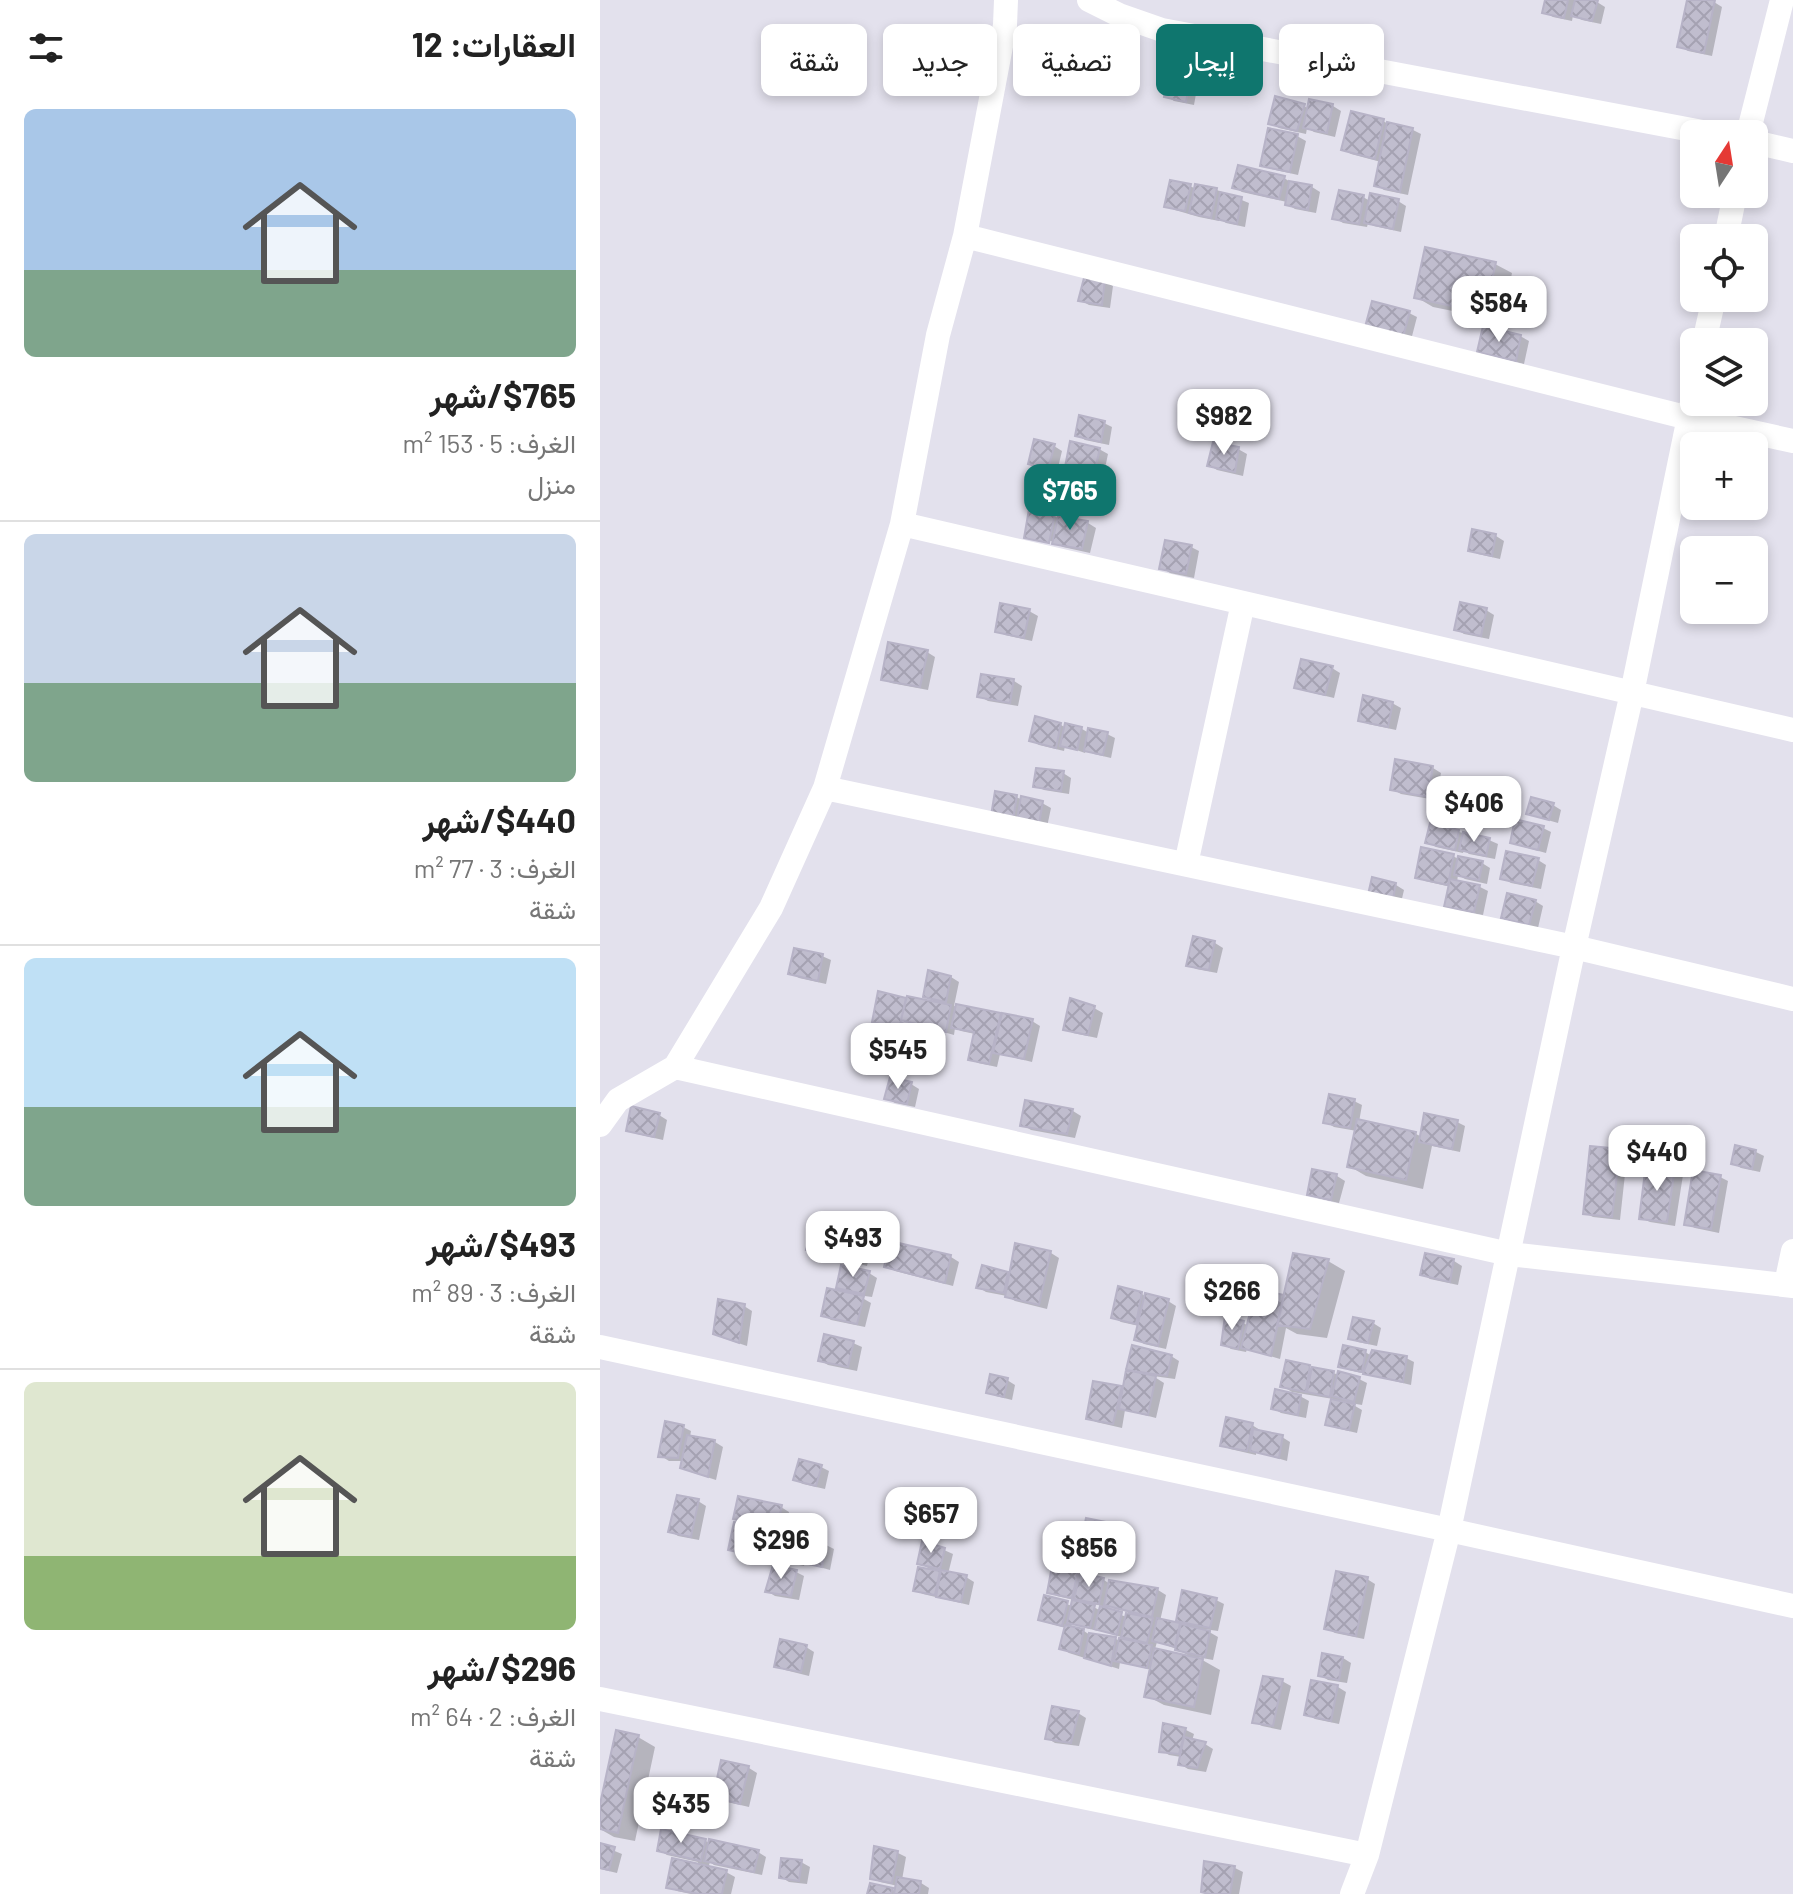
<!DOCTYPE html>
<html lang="ar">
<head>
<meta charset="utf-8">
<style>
	:root { --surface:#fff; --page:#f2f2f2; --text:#222; --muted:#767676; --line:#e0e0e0; --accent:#0f766e }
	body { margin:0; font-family:Barlow,Vazirmatn,sans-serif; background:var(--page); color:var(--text); direction:rtl; height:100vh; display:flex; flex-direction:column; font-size:30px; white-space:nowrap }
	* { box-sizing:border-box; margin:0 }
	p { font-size:26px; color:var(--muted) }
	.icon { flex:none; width:44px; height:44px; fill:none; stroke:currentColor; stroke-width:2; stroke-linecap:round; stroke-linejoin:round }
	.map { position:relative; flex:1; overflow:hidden; direction:ltr }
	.drawer { display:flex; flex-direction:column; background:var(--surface); width:600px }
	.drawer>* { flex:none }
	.hud { position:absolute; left:24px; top:24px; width:760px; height:72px; direction:rtl; display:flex; gap:16px }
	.needle { width:52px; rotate:12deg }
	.tools { position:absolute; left:1080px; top:120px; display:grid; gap:16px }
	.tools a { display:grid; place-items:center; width:88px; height:88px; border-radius:12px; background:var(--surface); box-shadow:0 4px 12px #0003; font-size:40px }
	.price { position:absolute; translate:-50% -68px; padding:0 18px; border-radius:16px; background:#fff; color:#222; font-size:26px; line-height:52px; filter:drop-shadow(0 2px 4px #0008) }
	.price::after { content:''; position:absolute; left:50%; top:48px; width:24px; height:18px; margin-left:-12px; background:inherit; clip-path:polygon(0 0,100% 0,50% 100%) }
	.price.selected { background:var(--accent); color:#fff }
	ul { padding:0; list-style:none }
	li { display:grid; align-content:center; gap:16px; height:424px; padding:0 24px }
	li+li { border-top:2px solid var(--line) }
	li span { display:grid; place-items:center; height:248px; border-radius:12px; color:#555 }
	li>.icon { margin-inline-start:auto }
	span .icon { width:144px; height:144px; fill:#fffc; stroke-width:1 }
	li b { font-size:34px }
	h2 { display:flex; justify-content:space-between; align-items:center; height:96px; padding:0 24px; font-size:34px }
	.pill { padding:0 28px; border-radius:12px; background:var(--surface); box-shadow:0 4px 12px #0003; font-size:28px; line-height:72px }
	.pill.selected { background:var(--accent); color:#fff }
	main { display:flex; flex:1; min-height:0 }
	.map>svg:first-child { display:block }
	.shadow { fill:#0003; fill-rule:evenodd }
	.building { fill:url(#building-cross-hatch); stroke:#b7b3c7; stroke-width:2 }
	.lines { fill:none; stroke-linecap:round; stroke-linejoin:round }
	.minor { stroke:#fff; stroke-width:24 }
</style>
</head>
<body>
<main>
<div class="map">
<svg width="1193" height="1894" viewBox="0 0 1193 1894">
	<defs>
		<pattern id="building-cross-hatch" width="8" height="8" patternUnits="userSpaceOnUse" patternTransform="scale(2)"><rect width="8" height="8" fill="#c0bdce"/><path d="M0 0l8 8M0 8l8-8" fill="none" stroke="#a5a2b2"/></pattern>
	</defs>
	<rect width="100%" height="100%" fill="#e3e1ed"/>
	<path class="shadow" d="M947 0H988L997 2 1005 7 1001 24 982 20 973 15 972 21 953 17 945 12Z
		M1089 0H1105L1114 2 1122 7 1112 56 1088 51 1079 46Z
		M591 72 599 77 594 105 574 101 566 96Z
		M711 102 733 106 741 111 735 137 714 132 707 128 706 134 679 128 671 123 704 106 709 109Z
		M783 121 790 125 813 130 821 134 808 195 784 190 776 185 781 162 751 154 743 149Z
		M697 136 706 141 698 175 671 169 662 165Z
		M684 178 692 183 712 187 720 192 716 213 695 209 687 204V202L642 192 634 187Z
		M590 186 596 189V186L617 190 649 203 645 227 626 223 620 219 619 221 599 217 575 210 566 206Z
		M763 197 770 201H798L806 206 801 232 774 226 768 223 767 227 743 223 735 218Z
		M895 264 912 273 902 321 833 307 816 297Z
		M505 281 513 286 510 308 489 305 480 300Z
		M809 313 817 317 811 340 775 331Z
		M920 336 929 341 924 364 888 355 880 351Z
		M504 423 512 427 509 445 485 440 477 435Z
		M454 446 462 451 457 472 439 468 431 463Z
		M499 449 508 454 503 478 475 471 467 466Z
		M638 449 647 454 643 476 617 470 609 465Z
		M454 516 460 519 488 523 496 528 490 553 463 547 459 545 460 543 432 537V540L426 537Z
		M896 536 904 541 900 559 878 554 870 550Z
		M591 547 599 551 594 578 570 573 562 568Z
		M886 610 894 615 889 639 864 634 856 629Z
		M429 611 438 616 432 641 405 635 397 631Z
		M327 652 335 657 328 690 291 683 283 679Z
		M732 668 740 673 734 698 705 691 697 687Z
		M383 676 414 681 422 686 418 706 388 701 379 696Z
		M792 703 801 708 796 730 768 724 760 720Z
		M461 725 466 728 467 725 482 729 489 733 507 734 515 738 511 758 494 754 486 750 485 753 465 746 464 751 439 745 431 740Z
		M833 768 841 773 836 800 801 794 792 789Z
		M463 773 471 778 469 794 444 790 436 786Z
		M416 797 423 800 442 803 451 808 447 827 401 820Z
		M953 805 961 810 958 823 937 817 929 813Z
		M943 828 951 832 946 853 920 846 912 842Z
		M859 832 889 840 898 844 895 859 869 854 864 850 863 853 836 847 827 842Z
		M853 856 860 860 882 863 890 868 887 884 865 879 858 875 857 882 880 887 888 891 883 915 855 910 847 906 851 887 825 881 817 877Z
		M938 860 946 865 941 889 911 883 903 878Z
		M773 880 796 885 804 890 800 907Z
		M935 901 943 906 938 928 912 922 904 917Z
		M594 938 615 943 623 948 617 973 596 969 588 965Z
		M222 956 231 960 226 984 199 978 191 973Z
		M351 977 359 982 354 1006 432 1021 440 1026 432 1062 400 1054 397 1067 378 1063 370 1059 375 1034 361 1031 355 1028 354 1035 333 1029 325 1063 305 1060 297 1055 302 1031 282 1026 274 1021 280 993 340 1005 325 996ZM300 1018 321 1023 319 1028 298 1024Z
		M494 1008 503 1013 497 1038 473 1033 465 1029Z
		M311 1084 319 1089 315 1107 295 1103 286 1098Z
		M754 1101 762 1105 759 1122 816 1134 822 1137 857 1122 865 1126 860 1152 832 1146 823 1189 766 1176 749 1166 757 1131 734 1127 726 1122Z
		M426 1102 473 1111 481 1116 475 1138 431 1130 423 1125Z
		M59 1115 67 1120 63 1140 37 1134 28 1130Z
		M1136 1148 1156 1152 1164 1156 1160 1172 1141 1168 1133 1163Z
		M1019 1151 1027 1156 1020 1220 993 1217 985 1213Z
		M1074 1170 1083 1175 1075 1226 1050 1222 1041 1218Z
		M714 1171 737 1176 745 1181 739 1203 717 1198 709 1194Z
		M1120 1177 1128 1181 1119 1233 1095 1228 1087 1224Z
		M265 1234 273 1239 267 1266 216 1253 208 1249Z
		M417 1245 451 1253 459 1258 447 1309 415 1301 407 1296 386 1292 378 1287 383 1268 411 1274Z
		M826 1256 854 1261 862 1266 858 1285 830 1279 822 1274Z
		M351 1257 359 1262 353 1286 295 1271 286 1266Z
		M728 1261 745 1271 727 1338 697 1334 686 1328 680 1359 647 1349 646 1352 631 1349 623 1344 643 1323 649 1326Z
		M269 1273 277 1278 272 1297 257 1295 271 1303 265 1327 231 1320 223 1315 252 1295 239 1287Z
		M542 1294 546 1297 568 1301 576 1306 566 1349 544 1344 536 1339 539 1326 521 1322 513 1317Z
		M144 1306 152 1311 147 1346 123 1338 115 1333Z
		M773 1323 781 1328 777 1346 758 1342 750 1338Z
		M253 1343 262 1347 257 1371 228 1365 220 1360Z
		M533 1347 571 1356 579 1361 575 1379 553 1376 564 1383 556 1418 525 1410 522 1428 496 1422 488 1418 521 1388 525 1390Z
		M765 1352 772 1356 806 1358 814 1362 811 1385 749 1370 741 1366Z
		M687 1363 759 1379 767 1383 762 1405 750 1403 762 1410 757 1433 736 1428 728 1424 733 1399 692 1392 682 1386Z
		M407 1380 415 1385 412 1400 396 1396 388 1392Z
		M698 1395 709 1401 706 1418 681 1413 673 1408Z
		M652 1425 660 1430V1433L682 1437 690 1442 687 1461 656 1452V1455L630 1449 622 1445Z
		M83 1427 91 1431 90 1437 115 1442 123 1447 116 1480 91 1472 83 1467 84 1461H69L61 1456Z
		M221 1467 229 1471 225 1489 203 1484 195 1480Z
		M98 1501 106 1506 99 1540 78 1536 70 1531Z
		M181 1507 189 1512 186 1528 141 1519V1522L135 1518Z
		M488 1520 516 1526 524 1531 518 1557 490 1551 482 1546Z
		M174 1534 181 1538 205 1543 226 1545 234 1549 230 1570 205 1563 204 1566 184 1562 177 1558 176 1562 139 1554 131 1549Z
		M344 1550 353 1554 348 1574 366 1577 374 1582 369 1605 323 1594 315 1590 334 1571 319 1563Z
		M196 1572 204 1576 199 1600 175 1596 167 1591Z
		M477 1573 482 1576 504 1580 510 1584 558 1590 566 1595 560 1621 577 1625 584 1593 616 1600 624 1604 618 1631 604 1629 618 1637 613 1660 597 1657 620 1670 611 1715 564 1705 547 1696 552 1670 520 1662 519 1669 469 1653 461 1648 466 1628 448 1623 440 1619 445 1598 473 1606 474 1600 457 1596 449 1592ZM489 1603 502 1606 501 1611 488 1604ZM508 1605 515 1609 528 1612 527 1617 506 1610ZM472 1623 478 1626 498 1631V1629L521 1637V1642L516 1639 490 1635 484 1631 471 1629ZM557 1642 577 1649 591 1657 555 1649Z
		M767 1579 775 1584 764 1639 735 1633 726 1628Z
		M206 1647 214 1652 209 1676 185 1670 176 1666Z
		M724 1655 743 1658 751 1663 747 1683 728 1680 720 1675Z
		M665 1678 682 1681 691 1686 681 1730 662 1726 654 1722Z
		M738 1687 746 1692 739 1724 715 1719 707 1714Z
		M478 1713 486 1718 479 1746 455 1743 447 1738Z
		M565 1725 586 1730 594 1734 592 1741 605 1744 613 1749 606 1772 588 1769 580 1764 581 1757 569 1755 561 1750Z
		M38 1737 55 1747 35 1841 14 1837 0 1829V1813Z
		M122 1763 149 1768 157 1773 149 1807 123 1801 115 1796Z
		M63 1831 106 1841 110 1844 158 1852 166 1857 162 1875 114 1865 110 1862 108 1868 126 1872 135 1877 131 1894H91L77 1891 69 1887 97 1866 98 1862 67 1855 59 1850Z
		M0 1845 22 1854 17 1873 0 1869Z
		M298 1853 306 1857 302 1880 321 1883 329 1888 328 1894H269L292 1889 296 1892 298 1886 280 1882 272 1878Z
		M201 1862 210 1867 207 1884 189 1882 181 1877Z
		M635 1868 643 1872 639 1894H609L603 1891Z"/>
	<path class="building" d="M945 0H968L964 18 942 13Z
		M975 0H998L992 21 971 16Z
		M1087 0H1115L1104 53 1077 47Z
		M570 67 592 70 586 102 564 97Z
		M675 96 705 104 697 131 668 124Z
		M709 99 733 104 727 133 703 128Z
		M751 111 784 119 775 159 741 150Z
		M787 122 813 128 800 192 774 186Z
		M668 128 698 134 690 172 660 166Z
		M638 165 685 176 679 199 632 188Z
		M570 180 591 184 585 211 564 207Z
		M689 181 712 185 708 210 685 205Z
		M595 184 617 188 611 218 589 213Z
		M739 190 764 195 759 224 732 219Z
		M620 192 642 197 637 224 616 219Z
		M770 193 799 199 793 229 764 223Z
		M825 247 896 262 885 313 814 298Z
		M485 274 505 280 502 305 478 301Z
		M772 301 810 311 803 337 765 327Z
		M883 326 921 335 916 361 877 352Z
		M479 415 505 421 501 442 475 436Z
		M434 439 455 444 448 469 428 464Z
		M470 441 500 448 494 474 465 467Z
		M613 442 639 447 635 472 607 466Z
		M429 509 455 514 449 543 424 538Z
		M458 516 488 521 482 549 452 544Z
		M872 529 896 534 892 556 868 551Z
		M565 540 592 545 586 574 559 569Z
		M860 602 887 608 881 636 854 630Z
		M400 603 430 609 424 638 395 632Z
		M288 642 328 650 320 687 281 680Z
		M701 659 733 666 725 695 694 688Z
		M381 674 414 679 410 703 377 697Z
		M763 695 793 702 788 727 758 721Z
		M435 716 461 723 456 748 429 741Z
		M465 723 482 727 477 750 460 746Z
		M488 728 508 732 503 755 484 751Z
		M795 759 833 766 828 797 790 790Z
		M436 768 464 771 461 791 433 787Z
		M395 791 417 795 413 820 391 816Z
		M421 796 443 801 439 824 417 820Z
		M931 797 954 803 949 820 926 814Z
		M915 819 944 826 938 850 910 843Z
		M830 823 859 830 855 850 825 843Z
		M863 832 890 838 886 856 859 850Z
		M821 847 854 854 848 885 815 878Z
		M906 851 939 858 932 886 900 879Z
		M858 856 883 861 879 880 854 875Z
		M772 877 796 883 792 904 767 899Z
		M850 879 880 885 874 912 844 907Z
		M907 893 936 900 929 925 901 918Z
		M593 936 615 941 609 970 586 966Z
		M194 948 223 954 218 981 188 974Z
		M328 970 351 976 346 1002 323 997Z
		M278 991 306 998 299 1029 272 1022Z
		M307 996 351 1005 346 1032 301 1020Z
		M470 998 495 1006 488 1035 463 1030Z
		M356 1004 401 1013 389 1064 368 1060 374 1032 351 1028Z
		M402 1013 433 1019 424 1059 393 1053Z
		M302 1023 325 1027 317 1060 295 1056Z
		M290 1077 312 1082 307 1104 284 1099Z
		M729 1094 755 1099 750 1128 723 1123Z
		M425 1100 473 1109 467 1134 420 1126Z
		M31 1106 60 1113 54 1137 26 1131Z
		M824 1113 858 1120 852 1149 819 1142Z
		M757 1119 816 1132 806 1180 747 1167Z
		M1135 1145 1156 1150 1152 1169 1131 1164Z
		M990 1146 1020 1149 1012 1217 983 1214Z
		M1046 1164 1075 1168 1067 1222 1039 1219Z
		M712 1169 737 1174 731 1200 707 1195Z
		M1093 1170 1121 1175 1111 1229 1084 1225Z
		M213 1219 266 1232 259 1262 206 1250Z
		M290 1241 351 1255 345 1283 284 1267Z
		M415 1243 451 1251 439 1305 405 1297Z
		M693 1253 729 1259 710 1329 677 1325Z
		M825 1253 854 1259 850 1282 820 1275Z
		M241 1265 270 1271 264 1294 236 1288Z
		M382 1265 408 1272 404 1293 376 1288Z
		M518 1286 542 1292 536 1324 511 1318Z
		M227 1288 264 1296 257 1324 221 1316Z
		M656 1289 684 1295 671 1356 641 1348Z
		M545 1293 569 1299 558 1346 534 1340Z
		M118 1299 145 1304 139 1343 113 1334Z
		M625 1316 644 1321 638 1349 621 1345Z
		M753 1317 774 1321 768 1343 748 1339Z
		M224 1334 254 1341 248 1367 218 1361Z
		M532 1345 572 1355 567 1376 526 1370Z
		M743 1345 766 1350 762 1372 738 1367Z
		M772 1350 807 1356 803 1382 763 1374Z
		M686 1360 710 1365 706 1392 680 1387Z
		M712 1367 734 1371 730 1397 707 1392Z
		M526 1370 556 1376 548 1415 519 1409Z
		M738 1371 760 1377 754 1402 732 1396Z
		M390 1374 408 1378 404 1397 386 1393Z
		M493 1381 522 1386 513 1424 486 1419Z
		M675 1389 701 1395 698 1415 671 1409Z
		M731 1399 755 1404 749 1430 725 1425Z
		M626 1417 653 1423 647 1451 620 1446Z
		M65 1421 84 1425 78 1458 58 1457Z
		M653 1429 683 1435 679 1458 650 1451Z
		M87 1435 115 1440 108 1477 80 1468Z
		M199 1459 222 1465 216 1486 193 1480Z
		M77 1495 99 1499 91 1537 68 1532Z
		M138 1496 182 1505 177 1528 133 1519Z
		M486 1518 516 1524 510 1553 480 1547Z
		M134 1522 175 1532 168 1559 128 1550Z
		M180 1534 201 1539 196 1563 174 1558Z
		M204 1538 226 1543 222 1567 199 1562Z
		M322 1541 345 1548 340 1569 317 1564Z
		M173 1565 197 1570 191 1596 165 1592Z
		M452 1566 478 1571 472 1598 447 1593Z
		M318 1567 340 1571 335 1595 313 1591Z
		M341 1570 367 1575 361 1602 336 1597Z
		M736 1571 768 1577 756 1636 724 1629Z
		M480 1573 504 1578 499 1604 474 1599Z
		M509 1580 558 1588 552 1617 504 1605Z
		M582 1590 617 1598 610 1628 576 1621Z
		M444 1595 468 1601 462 1626 438 1620Z
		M472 1600 495 1605 490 1628 467 1623Z
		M500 1606 522 1612 517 1635 494 1629Z
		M526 1613 553 1618 547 1643 521 1637Z
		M557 1618 580 1623 575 1647 552 1641Z
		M581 1624 610 1631 605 1657 575 1650Z
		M465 1625 484 1629 479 1654 459 1649Z
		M489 1633 516 1637 511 1666 484 1658Z
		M519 1638 552 1645 547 1668 514 1661Z
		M180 1639 207 1645 201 1672 174 1667Z
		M554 1648 603 1659 594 1707 544 1697Z
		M722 1653 743 1657 739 1680 718 1676Z
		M663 1676 683 1679 673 1726 652 1723Z
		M711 1680 738 1685 731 1721 704 1715Z
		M452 1706 479 1711 471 1743 445 1739Z
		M563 1723 586 1728 579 1754 559 1752Z
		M16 1730 39 1735 18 1833 0 1829V1804Z
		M584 1737 606 1742 597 1768 578 1765Z
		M121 1760 149 1766 140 1804 113 1797Z
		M61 1829 106 1839 101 1861 57 1851Z
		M109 1839 159 1850 154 1872 104 1861Z
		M0 1843 15 1847 9 1870 0 1868Z
		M274 1846 298 1851 292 1883 270 1879Z
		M72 1858 127 1870 122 1894H99L66 1888Z
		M181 1858 202 1860 199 1881 179 1878Z
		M604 1861 635 1866 630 1894H609L601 1892Z
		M297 1877 321 1881 319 1894H294Z
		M270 1883 293 1888 291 1894H267Z"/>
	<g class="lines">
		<path class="minor" d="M489 0 519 15 562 30 1113 134
			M1148 134 1182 0
			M1154 142 1193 151
			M365 236 1089 418 1193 441
			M1126 238 1135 194
			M1104 342 1114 298
			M302 524 1193 730
			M225 788 974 947 1193 999
			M586 864 643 603
			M75 1067 909 1254 1193 1286
			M0 1125 18 1100 75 1067 171 908 225 788 302 524 338 335 365 236 405 25 406 0
			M1186 1284 1193 1251
			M0 1347 849 1530 1193 1606
			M0 1699 767 1855
			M752 1894 767 1855 849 1530 974 947 1032 693 1094 393"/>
	</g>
</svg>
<div class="tools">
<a><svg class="needle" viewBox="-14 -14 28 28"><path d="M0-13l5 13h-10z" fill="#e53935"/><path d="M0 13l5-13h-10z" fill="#767676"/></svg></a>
<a><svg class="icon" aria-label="locate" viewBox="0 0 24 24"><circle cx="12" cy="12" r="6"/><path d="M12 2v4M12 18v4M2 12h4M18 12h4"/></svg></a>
<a><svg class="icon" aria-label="layers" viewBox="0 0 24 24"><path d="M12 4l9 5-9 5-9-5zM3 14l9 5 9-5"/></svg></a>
<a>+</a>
<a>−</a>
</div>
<b class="price" style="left:899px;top:344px">$584</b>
<b class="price" style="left:624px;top:457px">$982</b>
<b class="price selected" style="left:470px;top:532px">$765</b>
<b class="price" style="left:874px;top:844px">$406</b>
<b class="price" style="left:298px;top:1091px">$545</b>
<b class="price" style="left:1057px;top:1193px">$440</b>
<b class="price" style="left:253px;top:1279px">$493</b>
<b class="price" style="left:632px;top:1332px">$266</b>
<b class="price" style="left:331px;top:1555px">$657</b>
<b class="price" style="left:181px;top:1581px">$296</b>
<b class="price" style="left:489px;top:1589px">$856</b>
<b class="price" style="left:81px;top:1845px">$435</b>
<div class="hud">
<a class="pill">شراء</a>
<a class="pill selected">إيجار</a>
<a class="pill">تصفية</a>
<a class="pill">جديد</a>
<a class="pill">شقة</a>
</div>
</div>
<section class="drawer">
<h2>العقارات: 12<svg class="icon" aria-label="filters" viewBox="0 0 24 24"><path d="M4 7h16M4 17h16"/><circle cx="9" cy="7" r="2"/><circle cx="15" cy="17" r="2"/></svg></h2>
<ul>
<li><span style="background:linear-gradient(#a9c7e8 65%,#7fa58c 0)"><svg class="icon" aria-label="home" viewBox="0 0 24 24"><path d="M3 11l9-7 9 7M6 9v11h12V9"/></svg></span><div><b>$765/شهر</b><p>الغرف: 5 · 153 m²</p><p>منزل</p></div></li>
<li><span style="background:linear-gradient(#c9d6e8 60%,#7fa58c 0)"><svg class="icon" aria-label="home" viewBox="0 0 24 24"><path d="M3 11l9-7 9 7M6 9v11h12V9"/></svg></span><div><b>$440/شهر</b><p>الغرف: 3 · 77 m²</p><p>شقة</p></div></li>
<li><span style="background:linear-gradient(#bfe0f5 60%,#7fa58c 0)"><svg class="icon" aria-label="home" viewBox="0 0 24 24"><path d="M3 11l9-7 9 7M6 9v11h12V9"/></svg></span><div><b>$493/شهر</b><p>الغرف: 3 · 89 m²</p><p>شقة</p></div></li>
<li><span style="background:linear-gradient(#dfe7d0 70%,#8fb573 0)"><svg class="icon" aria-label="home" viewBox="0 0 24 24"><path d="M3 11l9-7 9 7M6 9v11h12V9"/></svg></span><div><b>$296/شهر</b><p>الغرف: 2 · 64 m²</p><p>شقة</p></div></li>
</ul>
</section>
</main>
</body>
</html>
